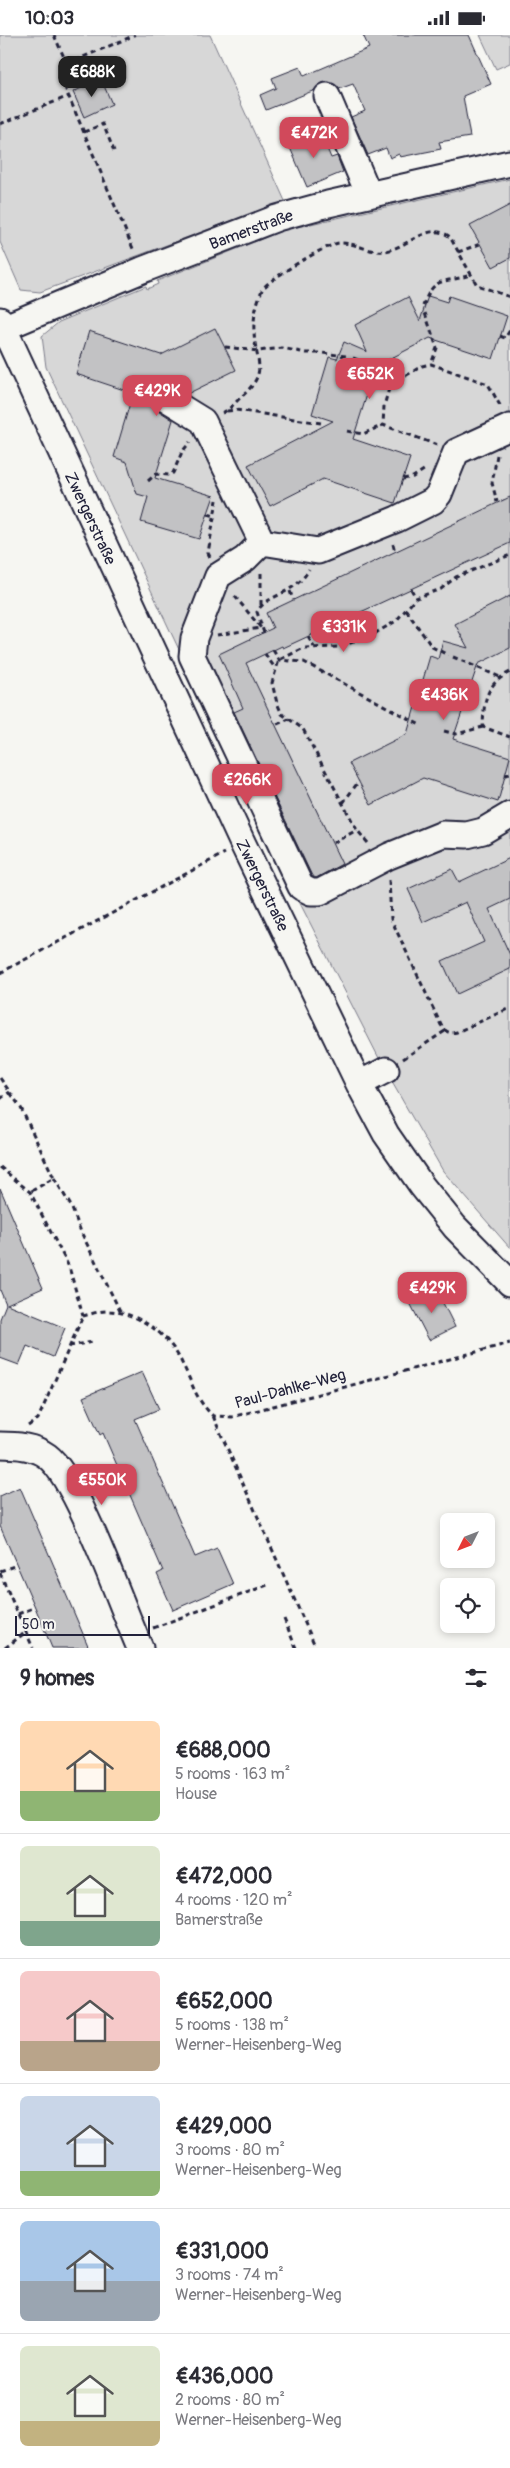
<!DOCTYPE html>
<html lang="en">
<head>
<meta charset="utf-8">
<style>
	:root { --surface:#fff; --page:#f2f2f3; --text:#2b2b33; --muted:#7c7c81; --line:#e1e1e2; --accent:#d1495b }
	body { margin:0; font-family:Pangolin,sans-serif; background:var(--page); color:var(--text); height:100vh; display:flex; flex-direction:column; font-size:19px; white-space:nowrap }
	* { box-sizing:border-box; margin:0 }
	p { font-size:16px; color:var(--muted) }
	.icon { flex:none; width:28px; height:28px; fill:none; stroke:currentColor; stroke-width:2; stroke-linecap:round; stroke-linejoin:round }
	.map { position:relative; height:1613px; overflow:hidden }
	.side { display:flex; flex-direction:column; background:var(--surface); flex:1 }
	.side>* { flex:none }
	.needle { width:32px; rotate:228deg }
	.controls { position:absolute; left:440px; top:1478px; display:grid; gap:10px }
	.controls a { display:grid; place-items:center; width:55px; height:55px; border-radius:8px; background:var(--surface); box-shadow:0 2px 8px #0003; font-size:25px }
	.scale { position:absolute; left:15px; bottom:12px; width:135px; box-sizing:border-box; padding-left:5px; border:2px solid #22223b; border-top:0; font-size:14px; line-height:18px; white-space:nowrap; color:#22223b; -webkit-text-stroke:4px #f6f6f2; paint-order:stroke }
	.price { position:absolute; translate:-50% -42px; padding:0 11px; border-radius:10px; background:var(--accent); color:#fff; font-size:16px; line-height:32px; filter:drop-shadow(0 1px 2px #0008) }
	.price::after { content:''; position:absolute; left:50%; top:30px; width:15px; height:11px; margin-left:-8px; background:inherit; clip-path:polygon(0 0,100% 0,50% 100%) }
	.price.on { background:#222; color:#fff }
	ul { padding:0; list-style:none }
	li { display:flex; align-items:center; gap:15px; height:125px; padding:0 20px }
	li+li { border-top:1px solid var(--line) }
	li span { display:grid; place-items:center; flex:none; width:140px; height:100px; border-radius:8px; color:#555 }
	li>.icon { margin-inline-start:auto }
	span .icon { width:60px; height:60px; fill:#fffc; stroke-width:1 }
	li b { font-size:21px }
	h2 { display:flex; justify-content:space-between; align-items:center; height:60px; padding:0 20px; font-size:21px }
	.status { display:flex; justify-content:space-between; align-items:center; height:35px; padding:0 25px; background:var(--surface); direction:ltr }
	.status svg { height:14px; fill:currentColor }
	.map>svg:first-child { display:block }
	.green { fill:#d7d7d7; stroke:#7c7c89 }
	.building { fill:#c2c2c4; stroke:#22223b }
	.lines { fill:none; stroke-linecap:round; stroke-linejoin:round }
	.minor-casing { stroke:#22223b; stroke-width:29 }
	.path { stroke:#22223b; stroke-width:3; stroke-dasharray:5 4; stroke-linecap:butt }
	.minor { stroke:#f6f6f2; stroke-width:25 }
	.labels { text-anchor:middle; stroke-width:4; stroke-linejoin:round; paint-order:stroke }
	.street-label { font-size:16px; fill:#22223b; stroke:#f6f6f2 }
</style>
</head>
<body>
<div class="status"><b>10:03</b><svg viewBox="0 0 49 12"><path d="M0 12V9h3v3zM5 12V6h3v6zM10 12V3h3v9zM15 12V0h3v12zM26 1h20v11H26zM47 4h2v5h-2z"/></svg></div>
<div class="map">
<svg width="510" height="1613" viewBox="0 0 510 1613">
	<rect width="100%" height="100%" fill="#f6f6f2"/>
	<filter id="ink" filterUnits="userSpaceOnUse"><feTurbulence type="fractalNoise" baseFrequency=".02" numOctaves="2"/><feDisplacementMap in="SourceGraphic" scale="10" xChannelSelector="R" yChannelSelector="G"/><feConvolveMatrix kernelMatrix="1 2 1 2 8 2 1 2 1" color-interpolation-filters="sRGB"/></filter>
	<g filter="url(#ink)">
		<path class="green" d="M0 0H210L285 166 40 257 21 255 0 207Z
			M480 0H510V28L496 34Z
			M510 144V1213L443 1136 385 1035 279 827 46 332 42 301 59 287 146 251 147 254 158 249 157 246 284 195Z"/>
		<path class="building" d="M363 0H469L491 49 463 61 470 102 439 107 441 114 400 122 399 119 390 123 386 113 368 120 351 82 365 76 353 49 339 54 329 47 322 48 315 55 266 75 260 60 276 53 272 43 300 32 304 41 369 13Z
			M101 44 112 69 84 82 73 57Z
			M319 94 331 123 337 121 343 137 307 152 288 108Z
			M510 170V223L493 232 470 191Z
			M428 261 447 267 449 261 507 281 493 324 430 303 376 331 353 404 410 423 395 468 323 444 270 471 248 430 333 386 312 379 329 322 337 324 344 307 367 317 355 290 408 262 420 286Z
			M215 293 236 335 187 359 164 348 157 350 150 361 151 368 156 374 173 385 155 443 214 461 199 504 141 487 148 462 137 459 127 427 114 422 133 358 76 339 89 296 161 320Z
			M510 462V508L283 613 282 611 246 628 342 829 316 843 312 841 234 677 243 673 219 619 273 593 266 578Z
			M510 561V613L478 629 453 704 510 722 498 767 423 743 371 770 349 728 407 699 430 621 438 624 443 606 468 613 455 589Z
			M510 823V864L489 874 510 920V934L457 959 442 926 484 907 466 867 423 887 408 854 452 834 459 847Z
			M0 1153 43 1253 7 1269 65 1293 53 1322 27 1311 19 1330 0 1323V1284L6 1269 0 1255Z
			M435 1252 455 1292 429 1305 409 1266Z
			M142 1337 159 1374 135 1384 195 1522 217 1513 233 1549 173 1575 157 1539 163 1536 103 1398 100 1400 83 1362Z
			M20 1452 39 1496 89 1613H52L35 1572 0 1491V1461Z"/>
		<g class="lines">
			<defs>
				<path id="minor" d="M327 61 369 160
					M0 285 243 809 359 1049 386 1099 422 1151 455 1192 510 1248
					M3 293 142 235 277 183 328 169 510 128
					M164 362 203 386 262 507
					M510 392 456 417 439 459 433 466 397 484 318 516 262 507 245 524 218 541 194 603 192 621 301 852 311 857H320L389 821 443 799 467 800 483 796 510 780
					M359 1049 386 1035
					M0 1410C16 1410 34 1411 47 1421 78 1444 122 1573 140 1613"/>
			</defs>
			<use href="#minor" class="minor-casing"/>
			<path class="path" d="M54 0 67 29 66 55 134 216
				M67 29 135 0
				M0 89 69 61
				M84 97 103 89 114 116
				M458 217 480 209
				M423 271C434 240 443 249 470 240
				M425 278 437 313 431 329
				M500 301 505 303 510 295
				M225 312 258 316 282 313 306 318H322L346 321
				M353 323 387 337 394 347
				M227 376 236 375 321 388
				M222 378C229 375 234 369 239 364 271 336 255 329 254 296 253 282 257 267 262 255 267 245 327 209 339 208 355 207 369 218 384 216 407 214 428 185 450 202L477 250 510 262
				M347 396 363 399 383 390
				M437 410 383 390 384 371 390 350 422 331 431 329 488 349 502 374
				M497 420 492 448 497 467
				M403 444 413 442 427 433
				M148 446 156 439 170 440 173 438 182 417 190 407
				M208 479 215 481
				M393 509 395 517
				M210 522 208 518 217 465
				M411 554 416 563
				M290 556 293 565
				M261 570V538
				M406 575 432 612 448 620
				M264 598 257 577C266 559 296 560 309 534
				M217 600 261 593 233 559
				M308 602 314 612
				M273 615 279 625 304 627 420 690
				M265 619 275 633
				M453 622 500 642
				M510 637C485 650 484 666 483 692L510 702
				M277 689 289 684
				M444 696 456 699 483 692
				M505 740 510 739
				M343 768 359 746
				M333 808 357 795
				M368 808 357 795 303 694 282 679 277 668 272 648 279 625 304 613 340 612 374 599 396 586 416 563 441 554 456 542 510 520
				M389 845 391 884 441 990C446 997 449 999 457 997L510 973
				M0 938 225 818
				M403 1024 445 996
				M0 1043 21 1073 54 1143 30 1157
				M0 1064 10 1057
				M0 1132 30 1157 69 1232 83 1281
				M54 1143 71 1171 81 1197 121 1278
				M83 1281C91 1279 102 1275 110 1276 141 1279 169 1300 182 1328 194 1351 194 1362 213 1381L232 1382 510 1308
				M69 1311 93 1307
				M213 1381 316 1613
				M28 1391 38 1384 83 1281
				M0 1536 14 1531
				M0 1538 33 1613
				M18 1579 33 1573
				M284 1584 296 1613
				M153 1593 270 1549
				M5 1613 26 1597"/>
			<use href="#minor" class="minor"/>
		</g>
	</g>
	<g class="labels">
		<g class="street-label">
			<text transform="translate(251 194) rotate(-20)" y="6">Bamerstraße</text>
			<text transform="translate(91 483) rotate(65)" y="6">Zwergerstraße</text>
			<text transform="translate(263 850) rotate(64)" y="6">Zwergerstraße</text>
			<text transform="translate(290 1353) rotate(-15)" y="6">Paul-Dahlke-Weg</text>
		</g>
	</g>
</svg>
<div class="controls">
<a><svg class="needle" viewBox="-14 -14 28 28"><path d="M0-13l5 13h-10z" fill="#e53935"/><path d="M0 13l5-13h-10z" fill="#7c7c81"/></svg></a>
<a><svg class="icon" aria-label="locate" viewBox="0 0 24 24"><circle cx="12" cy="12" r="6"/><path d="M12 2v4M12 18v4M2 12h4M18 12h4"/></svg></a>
</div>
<div class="scale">50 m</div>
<b class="price on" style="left:92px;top:63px">€688K</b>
<b class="price" style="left:314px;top:124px">€472K</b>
<b class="price" style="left:370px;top:365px">€652K</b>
<b class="price" style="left:157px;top:382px">€429K</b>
<b class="price" style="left:344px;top:618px">€331K</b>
<b class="price" style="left:444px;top:686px">€436K</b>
<b class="price" style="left:247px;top:771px">€266K</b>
<b class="price" style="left:432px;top:1279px">€429K</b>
<b class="price" style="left:102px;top:1471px">€550K</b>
</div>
<section class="side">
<h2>9 homes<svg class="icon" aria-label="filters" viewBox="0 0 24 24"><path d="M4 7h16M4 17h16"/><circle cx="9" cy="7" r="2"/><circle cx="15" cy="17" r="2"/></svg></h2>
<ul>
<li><span style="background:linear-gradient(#ffd9b3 70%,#8fb573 0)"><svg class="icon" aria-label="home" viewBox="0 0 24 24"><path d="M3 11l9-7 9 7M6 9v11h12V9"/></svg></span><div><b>€688,000</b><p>5 rooms · 163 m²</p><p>House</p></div></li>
<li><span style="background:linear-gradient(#dfe7d0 75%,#7fa58c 0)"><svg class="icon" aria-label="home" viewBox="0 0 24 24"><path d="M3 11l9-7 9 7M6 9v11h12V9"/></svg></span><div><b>€472,000</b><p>4 rooms · 120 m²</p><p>Bamerstraße</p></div></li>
<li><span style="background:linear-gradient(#f6c9c9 70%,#b9a48a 0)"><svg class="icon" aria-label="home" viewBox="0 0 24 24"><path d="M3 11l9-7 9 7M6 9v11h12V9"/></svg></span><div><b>€652,000</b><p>5 rooms · 138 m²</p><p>Werner-Heisenberg-Weg</p></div></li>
<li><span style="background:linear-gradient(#c9d6e8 75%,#8fb573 0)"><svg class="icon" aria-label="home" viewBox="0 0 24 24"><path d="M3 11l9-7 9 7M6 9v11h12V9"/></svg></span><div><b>€429,000</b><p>3 rooms · 80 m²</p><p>Werner-Heisenberg-Weg</p></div></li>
<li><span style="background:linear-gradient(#a9c7e8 60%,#9aa5b1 0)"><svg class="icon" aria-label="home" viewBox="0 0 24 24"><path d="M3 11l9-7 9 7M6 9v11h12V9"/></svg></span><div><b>€331,000</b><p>3 rooms · 74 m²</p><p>Werner-Heisenberg-Weg</p></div></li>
<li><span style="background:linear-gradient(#dfe7d0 75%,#c2b280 0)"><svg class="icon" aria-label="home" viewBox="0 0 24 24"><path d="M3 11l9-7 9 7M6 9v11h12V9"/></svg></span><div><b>€436,000</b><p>2 rooms · 80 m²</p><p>Werner-Heisenberg-Weg</p></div></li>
</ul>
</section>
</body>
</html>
